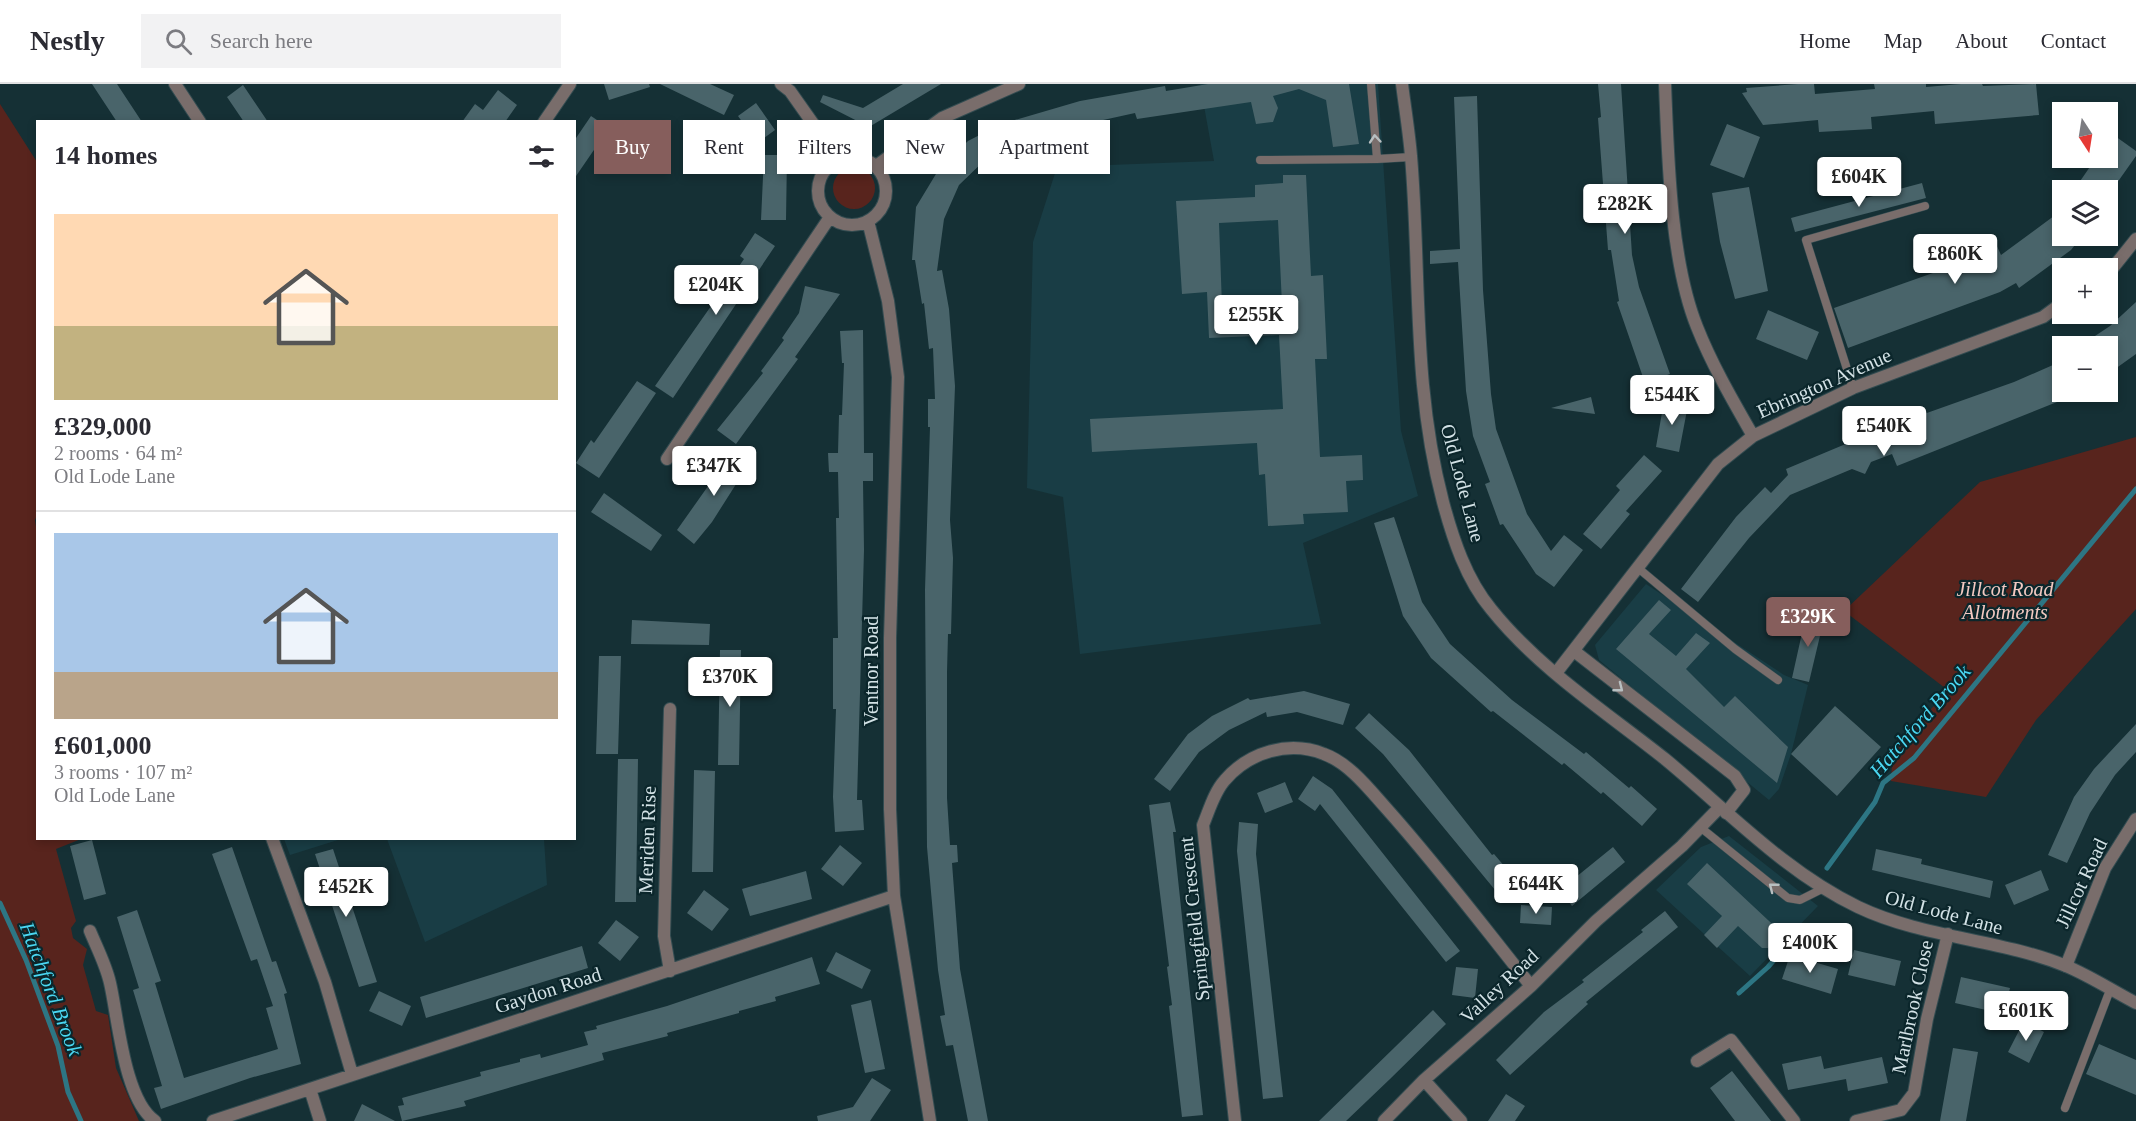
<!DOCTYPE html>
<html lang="en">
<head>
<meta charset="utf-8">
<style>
	:root { --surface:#fff; --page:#f2f2f3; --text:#2b2b33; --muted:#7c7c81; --line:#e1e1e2; --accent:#865e5c }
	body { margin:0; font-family:Georgia,serif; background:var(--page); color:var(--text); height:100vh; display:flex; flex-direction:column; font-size:22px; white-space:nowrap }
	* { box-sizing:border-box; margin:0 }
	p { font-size:20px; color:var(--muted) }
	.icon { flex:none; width:33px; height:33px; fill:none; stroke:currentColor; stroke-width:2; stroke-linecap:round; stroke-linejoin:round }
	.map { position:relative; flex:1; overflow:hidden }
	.details { position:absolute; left:36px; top:36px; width:540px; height:720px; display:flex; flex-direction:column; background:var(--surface); border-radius:0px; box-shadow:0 3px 9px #0003 }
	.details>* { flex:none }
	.guide { position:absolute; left:594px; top:36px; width:570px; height:54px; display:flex; gap:12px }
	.needle { width:39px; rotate:168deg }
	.buttons { position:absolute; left:2052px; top:18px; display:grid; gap:12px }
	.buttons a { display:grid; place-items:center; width:66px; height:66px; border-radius:0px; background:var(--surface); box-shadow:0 3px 9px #0003; font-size:30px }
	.price { position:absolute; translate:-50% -51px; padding:0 14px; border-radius:6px; background:#fff; color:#222; font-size:20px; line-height:39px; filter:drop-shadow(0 2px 3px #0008) }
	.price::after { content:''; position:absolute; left:50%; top:36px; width:18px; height:14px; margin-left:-9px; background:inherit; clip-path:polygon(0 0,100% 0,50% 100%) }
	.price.current { background:var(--accent); color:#fff }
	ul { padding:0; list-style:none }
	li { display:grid; align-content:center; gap:12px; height:318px; padding:0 18px }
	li+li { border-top:2px solid var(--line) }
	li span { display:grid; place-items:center; height:186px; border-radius:0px; color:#555 }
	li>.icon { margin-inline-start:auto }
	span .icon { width:108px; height:108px; fill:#fffc; stroke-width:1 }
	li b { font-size:26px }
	h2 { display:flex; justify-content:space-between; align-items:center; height:72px; padding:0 18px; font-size:26px }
	.pill { padding:0 21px; border-radius:0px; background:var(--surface); box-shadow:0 3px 9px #0003; font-size:21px; line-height:54px }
	.pill.current { background:var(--accent); color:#fff }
	header { display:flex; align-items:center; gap:36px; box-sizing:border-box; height:84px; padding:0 30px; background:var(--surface); border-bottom:2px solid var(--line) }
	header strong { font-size:28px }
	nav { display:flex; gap:33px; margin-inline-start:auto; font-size:21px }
	.search { width:420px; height:54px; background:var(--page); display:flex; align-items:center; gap:15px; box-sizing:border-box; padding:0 21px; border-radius:0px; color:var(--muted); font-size:22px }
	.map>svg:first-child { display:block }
	.built { fill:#193d45 }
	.green { fill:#58241d }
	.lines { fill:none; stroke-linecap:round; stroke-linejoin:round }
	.stream { stroke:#2d7684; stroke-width:5 }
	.building { fill:#49646a; fill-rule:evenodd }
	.service-casing { stroke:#334c51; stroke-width:9 }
	.minor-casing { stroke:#334c51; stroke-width:14 }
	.tertiary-casing { stroke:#334c51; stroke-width:14 }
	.service { stroke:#796d6b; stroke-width:8 }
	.minor { stroke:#796d6b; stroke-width:12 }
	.tertiary { stroke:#796d6b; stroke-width:12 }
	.oneway { stroke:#b8bfc1 }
	.labels { text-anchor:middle; stroke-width:4.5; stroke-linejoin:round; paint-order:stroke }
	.street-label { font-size:20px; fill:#d3e2e6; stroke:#0b262b }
	.park-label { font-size:20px; font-style:italic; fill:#f3c9c1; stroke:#0b262b }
	.water-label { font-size:21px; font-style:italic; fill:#4ad7f2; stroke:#0b262b }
</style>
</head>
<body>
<header>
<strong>Nestly</strong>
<div class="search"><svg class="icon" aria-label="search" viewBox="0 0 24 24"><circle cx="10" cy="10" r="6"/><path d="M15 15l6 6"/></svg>Search here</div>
<nav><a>Home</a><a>Map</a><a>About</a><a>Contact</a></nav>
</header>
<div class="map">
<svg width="2136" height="1037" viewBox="0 0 2136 1037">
	<rect width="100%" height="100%" fill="#153035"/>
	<path class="built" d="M1200 0H1378L1401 347 1418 412 1303 459 1321 540 1080 570 1063 413 1027 404 1033 158 1057 83 1214 77Z
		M1646 500 1784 591 1808 601 1791 670 1779 705 1769 716 1599 576 1595 561Z
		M1729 752 1818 822 1750 892 1656 806 1701 763Z
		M284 755V754L341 755 290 771Z
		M387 755H544L547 801 425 858Z"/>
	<path class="green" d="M0 20 37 78 38 429 35 436 38 456V754L81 755 56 765 76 837 71 844 73 854 87 865 83 881 96 927 108 931 116 984 139 1037H0Z
		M833 104a21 21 0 1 1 42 0a21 21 0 1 1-42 0Z
		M2136 353V525L2036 636 1986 713 1891 697 1893 663 1949 607 1844 527 1980 398Z"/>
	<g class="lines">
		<path class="stream" d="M1827 784 1875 718 1883 699 1914 674 2136 405
			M0 819 26 876 58 962 68 1008 81 1037
			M1739 909 1768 883 1804 842"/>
	</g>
	<path class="building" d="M92 0H117L142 38H117Z
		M604 0H649L650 3 609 16Z
		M660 0H710L734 11 724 31Z
		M903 0H941L869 43 820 18 823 11 863 24Z
		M1208 0H1349L1359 60 1333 63 1326 16 1299 5 1273 12 1278 24 1273 38 1256 40 1251 18 1137 35 1135 29 1085 40 1086 43 1056 50 1055 47 1013 60 988 73 959 101 944 135 937 187 942 186 949 225 955 302 950 436 953 474 951 550H948L947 588V714L950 761H957L958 778 952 779 960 885 988 1037H968L953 961 946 962 940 932 945 931 938 886 927 763 925 506 930 343H928V315H935L933 264 929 265 924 219 922 220 915 176H912L916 123 939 85 968 57 1001 40 1080 17 1165 2 1166 7Z
		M1598 0H1621L1632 171 1639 203 1670 290 1645 299 1617 218 1619 217 1611 166H1608L1598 34 1601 33Z
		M1798 0H1814L1815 10 1875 5 1874 0H1926V3L1961 0H1982L1983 2 2036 0 2039 31 1935 40 1934 27 1871 33 1872 45 1819 48 1818 36 1763 41 1742 9 1747 8 1746 4Z
		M243 1 268 38H244L227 13Z
		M498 6 517 21 505 38H462L475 20 483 26Z
		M1477 12 1483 206 1491 310 1496 345 1527 430 1551 467 1564 451 1583 466 1554 503 1536 490 1503 440 1500 441 1485 400 1490 398 1473 352 1466 307 1458 178 1430 180V167L1460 165 1454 13Z
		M756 19 775 46 757 59 738 32Z
		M591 32 609 44 574 95V57Z
		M1727 40 1760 53 1744 94 1710 81Z
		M2108 47 2136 67V72L2112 106H2074L2096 74H2108Z
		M764 71H787L786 136H761Z
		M1283 91H1306L1311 192 1323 191 1327 275H1315L1320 373 1362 371 1363 396 1346 397 1348 428 1303 430 1304 440 1268 442 1265 390 1259 391 1257 359 1092 368 1090 335 1283 325 1279 251 1209 254 1207 208 1182 210 1176 117 1255 113V101L1283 99ZM1278 136 1282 220 1222 222 1219 139Z
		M1922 99 1926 114 1795 148 1791 134Z
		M1749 103 1768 207 1735 215 1720 158 1712 109Z
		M2062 126V152H2082L2071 166 2019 204 2016 199 2000 208 1848 264 1834 224 1947 184 1996 160 2001 171Z
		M755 149 775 162 673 314 655 302 744 175 740 172Z
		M805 202 840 210 795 273 798 275 736 360 717 346 763 289 761 287 784 256 782 254 799 229Z
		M2136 218V270L2108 290V262H2080L2110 242Z
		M1768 226 1819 248 1807 276 1756 255Z
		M863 246 864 369H873V397H863L864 466 857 716H862L864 746 835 748 833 713 836 625H833V554H838L836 434H839L838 388H829L828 369H838L839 331H842L844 279H842L840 247Z
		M2062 277V316L1897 382 1892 370 1871 378 1865 390 1852 385 1790 411 1749 454 1698 518 1681 505 1736 433 1765 403 1771 409 1788 391 1786 385 1879 346 2014 298Z
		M637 297 656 309 599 394 576 379 591 356 594 359Z
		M1591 313 1595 330 1551 324Z
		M1664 317 1688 321 1679 368 1656 363Z
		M735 364 752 375 712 438 694 460 677 446Z
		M1644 371 1662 387 1626 427 1630 430 1601 465 1583 450 1620 406 1616 402Z
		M604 409 662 451 651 467 591 428Z
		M1394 433 1422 518 1450 560 1512 616 1584 670 1586 668 1629 704 1631 702 1657 725 1642 742 1603 708 1601 710 1564 679 1562 681 1493 627 1491 628 1431 574 1403 532 1374 439Z
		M1659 516 1671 526 1649 550 1676 572 1696 549 1710 559 1686 585 1724 623 1735 612 1788 663 1777 699 1616 565Z
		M1806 531 1824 535 1809 598 1792 594Z
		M632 536 710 540 709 561 631 560Z
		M720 566H741L739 681H718Z
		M599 572H621L618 670H596Z
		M1304 607 1350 620 1343 641 1297 628 1267 633 1266 628 1229 646 1199 668 1170 707 1154 695 1188 650 1212 632 1248 614 1250 616Z
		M1835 622 1881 663 1837 712 1791 670Z
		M1369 629 1409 666 1492 771 1494 770 1517 797 1500 812 1383 670 1355 644Z
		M2136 640V668L2115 691 2090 729 2067 779 2048 771 2074 713 2094 685Z
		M618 675H638L636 818H615Z
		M694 686 715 687 713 788H692Z
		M1313 692 1332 705 1460 867 1446 878 1320 720 1315 727 1298 715Z
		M1285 698 1293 718 1265 729 1257 709Z
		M1170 718 1176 748H1173L1203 1031 1182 1033 1169 922 1172 921 1167 883 1169 882 1149 721Z
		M1239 738 1258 740 1256 770 1283 1013 1263 1015 1237 767Z
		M92 756 106 810 84 816 70 762Z
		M840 761 862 779 843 802 821 785Z
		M232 763 272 878 276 877 287 909 284 910 301 980 250 994 161 1025 154 1004 162 1002 133 906 139 904 117 833 137 826 161 897 155 899 184 994 278 965 266 924 273 922 257 875 251 877 212 770Z
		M1613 763 1625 778 1572 822 1560 806Z
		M333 765 377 898 359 903 315 770Z
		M1876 765 1922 775 1921 780 1993 797 1990 814 1872 786Z
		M1707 779 1782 849 1768 864H1762L1738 842 1717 864 1704 851 1722 832 1687 800Z
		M2041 786 2049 806 2014 821 2005 801Z
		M806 787 812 815 750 832 742 805Z
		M704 806 729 825 712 847 687 829Z
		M1521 821 1552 823 1551 841 1520 839Z
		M1665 827 1678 843 1586 918 1588 920 1510 991 1496 976 1544 928 1584 898 1582 896 1643 848 1641 846Z
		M616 836 639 853 620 877 598 859Z
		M582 862 588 884 426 934 420 913Z
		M1854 866 1901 877 1895 902 1848 891Z
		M836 868 871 886 862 905 826 887Z
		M1790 871 1838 885 1831 910 1782 895Z
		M812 873 820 900 775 913 776 917 739 927V929L667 949 668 952 602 969 604 976 464 1017 466 1022 402 1037 398 1022 404 1021 402 1014 481 992 480 988 520 978V975L540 970 541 974 588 961 584 948 597 945 596 942 667 922Z
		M1456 883 1478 885 1475 914 1452 911Z
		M1961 893 2010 904 2004 930 1955 919Z
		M379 907 411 922 402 942 369 927Z
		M871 916 885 985 865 989 851 921Z
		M1433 926 1446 940 1390 995 1346 1037H1319Z
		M2024 937 2044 948 2029 979 2008 968Z
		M2099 960 2136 976V1011L2086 990Z
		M1953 964 1978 968 1966 1037H1940Z
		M1821 972 1824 985 1882 973 1888 999 1848 1007 1846 995 1788 1006 1782 980Z
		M1732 987 1771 1037H1735L1710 1004Z
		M872 994 891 1006 870 1037H818L817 1032 853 1023Z
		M1506 1010 1525 1022 1515 1037H1488Z
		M362 1020 395 1037H354Z"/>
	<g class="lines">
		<defs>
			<path id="service" d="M1371 0 1377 75 1411 73
				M1260 76 1377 75
				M1853 304 1806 156 1925 122
				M1638 484 1735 565 1778 596
				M1700 743 1788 814 1800 816 1824 804
				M2065 1024 2110 906"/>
			<path id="minor" d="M175 0 200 38
				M781 0 790 7 838 75
				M1665 0C1668 72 1670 176 1697 243 1712 281 1733 317 1753 352
				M544 38 570 0
				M818 107a34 34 0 1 1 68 0a34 34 0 1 1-68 0Z
				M876 82 942 34 1019 0
				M868 137 888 217 898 293 890 554V725L894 812 930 1037
				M2108 190 2136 155
				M667 375 830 133
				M1574 567 1735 692 1744 706 1726 729
				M1556 589 1718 380 1753 352 1853 304 2043 233 2062 219
				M272 754 325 898 352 990
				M90 847C97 864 106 881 110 899 118 933 124 1016 155 1037
				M2066 882 2105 784 2136 735
				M670 887 664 852 670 625
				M1697 977 1731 956 1794 1037
				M1424 996 1461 1037
				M310 1005 320 1037
				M213 1037 894 812
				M1235 1037 1203 741C1209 727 1214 708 1225 696 1249 668 1289 656 1324 670 1349 679 1369 705 1386 724 1437 781 1483 842 1531 902
				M1384 1037 1424 996 1531 902 1596 837 1682 762 1720 723
				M1856 1037 1901 1026 1914 1009 1927 935 1948 850"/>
			<path id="tertiary" d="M1402 0C1405 24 1409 48 1411 72 1421 191 1412 301 1443 418 1453 455 1466 495 1491 525 1539 585 1606 628 1665 675 1727 726 1785 788 1858 823 1923 854 2000 855 2066 882 2090 892 2113 907 2136 919"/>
		</defs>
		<use href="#service" class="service-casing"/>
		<use href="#minor" class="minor-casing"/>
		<use href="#tertiary" class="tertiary-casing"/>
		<use href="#service" class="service"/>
		<use href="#minor" class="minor"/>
		<use href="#tertiary" class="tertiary"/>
	</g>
	<defs><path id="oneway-chevron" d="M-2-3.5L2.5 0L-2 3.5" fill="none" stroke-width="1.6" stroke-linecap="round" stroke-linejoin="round" transform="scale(1.5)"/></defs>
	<g class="oneway">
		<use href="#oneway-chevron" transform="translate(1375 55) rotate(-95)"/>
		<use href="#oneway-chevron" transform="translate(1619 604) rotate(38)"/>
		<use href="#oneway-chevron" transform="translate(1773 803) rotate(-142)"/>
	</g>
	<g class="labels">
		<g class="street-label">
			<text transform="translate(1824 299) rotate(-24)" y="7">Ebrington Avenue</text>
			<text transform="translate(1463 399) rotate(75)" y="7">Old Lode Lane</text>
			<text transform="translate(871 587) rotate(-90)" y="7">Ventnor Road</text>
			<text transform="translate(647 756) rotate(-88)" y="7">Meriden Rise</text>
			<text transform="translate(2081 799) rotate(-65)" y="7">Jillcot Road</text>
			<text transform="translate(1944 828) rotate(15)" y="7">Old Lode Lane</text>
			<text transform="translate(1194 835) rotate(-96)" y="7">Springfield Crescent</text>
			<text transform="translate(1499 902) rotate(-43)" y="7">Valley Road</text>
			<text transform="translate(548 906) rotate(-18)" y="7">Gaydon Road</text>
			<text transform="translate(1912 923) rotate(-78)" y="7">Marlbrook Close</text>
		</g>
		<g class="park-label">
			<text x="2005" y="512">Jillcot Road<tspan x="2005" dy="23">Allotments</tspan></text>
		</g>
		<g class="water-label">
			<text transform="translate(1920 637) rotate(-49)" y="7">Hatchford Brook</text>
			<text transform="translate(51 905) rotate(69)" y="7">Hatchford Brook</text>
		</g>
	</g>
</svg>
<div class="buttons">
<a><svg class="needle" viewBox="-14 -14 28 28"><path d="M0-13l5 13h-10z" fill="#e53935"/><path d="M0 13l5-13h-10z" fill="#7c7c81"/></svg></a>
<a><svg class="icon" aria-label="layers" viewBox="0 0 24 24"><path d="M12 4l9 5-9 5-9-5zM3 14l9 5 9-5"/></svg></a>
<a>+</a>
<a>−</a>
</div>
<b class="price" style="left:1859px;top:124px">£604K</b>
<b class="price" style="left:1625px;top:151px">£282K</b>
<b class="price" style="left:1955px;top:201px">£860K</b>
<b class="price" style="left:716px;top:232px">£204K</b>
<b class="price" style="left:1256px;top:262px">£255K</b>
<b class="price" style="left:1672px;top:342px">£544K</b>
<b class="price" style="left:1884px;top:373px">£540K</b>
<b class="price" style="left:714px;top:413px">£347K</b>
<b class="price current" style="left:1808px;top:564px">£329K</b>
<b class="price" style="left:730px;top:624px">£370K</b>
<b class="price" style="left:1536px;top:831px">£644K</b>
<b class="price" style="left:346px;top:834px">£452K</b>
<b class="price" style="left:1810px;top:890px">£400K</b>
<b class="price" style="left:2026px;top:958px">£601K</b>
<div class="guide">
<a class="pill current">Buy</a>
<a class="pill">Rent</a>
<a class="pill">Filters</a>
<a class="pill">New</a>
<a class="pill">Apartment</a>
</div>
<section class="details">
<h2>14 homes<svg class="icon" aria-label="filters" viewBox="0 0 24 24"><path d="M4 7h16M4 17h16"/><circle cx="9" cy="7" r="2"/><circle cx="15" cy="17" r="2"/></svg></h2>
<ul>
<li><span style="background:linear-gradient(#ffd9b3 60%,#c2b280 0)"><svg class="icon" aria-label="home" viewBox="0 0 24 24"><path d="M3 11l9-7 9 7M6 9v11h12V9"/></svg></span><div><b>£329,000</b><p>2 rooms · 64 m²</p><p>Old Lode Lane</p></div></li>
<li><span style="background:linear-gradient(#a9c7e8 75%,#b9a48a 0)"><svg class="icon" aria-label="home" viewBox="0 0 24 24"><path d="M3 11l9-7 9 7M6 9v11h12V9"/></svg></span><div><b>£601,000</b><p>3 rooms · 107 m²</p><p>Old Lode Lane</p></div></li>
</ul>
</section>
</div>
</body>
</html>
